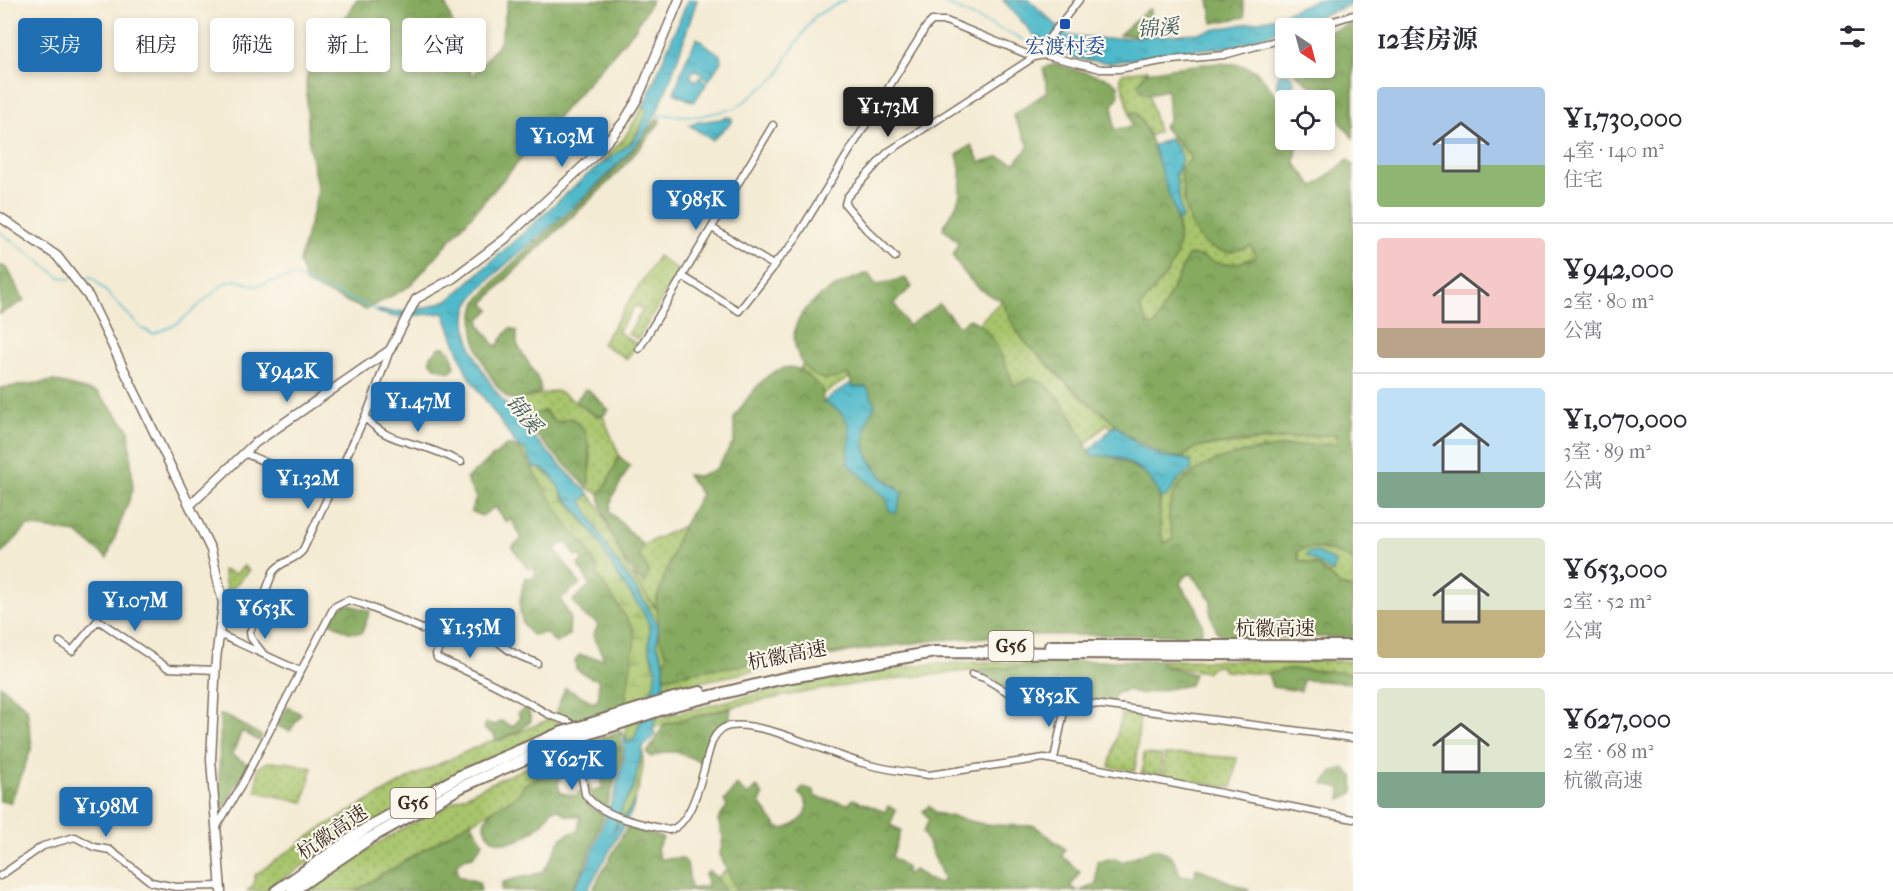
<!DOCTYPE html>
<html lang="zh">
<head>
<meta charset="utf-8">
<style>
	:root { --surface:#fff; --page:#f7f7f7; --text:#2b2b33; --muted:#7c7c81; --line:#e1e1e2; --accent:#1f6fb2 }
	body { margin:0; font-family:"IM FELL French Canon","Noto Serif SC",serif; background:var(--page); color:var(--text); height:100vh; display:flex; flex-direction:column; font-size:22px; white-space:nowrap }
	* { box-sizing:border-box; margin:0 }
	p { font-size:20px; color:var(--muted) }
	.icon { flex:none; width:33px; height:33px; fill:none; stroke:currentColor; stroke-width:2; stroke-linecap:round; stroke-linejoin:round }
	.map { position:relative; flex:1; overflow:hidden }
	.sheet { display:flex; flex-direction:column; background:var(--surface); width:540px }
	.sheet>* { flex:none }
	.banner { position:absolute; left:18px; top:18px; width:570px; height:54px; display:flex; gap:12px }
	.needle { width:39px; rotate:144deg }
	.buttons { position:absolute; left:1275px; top:18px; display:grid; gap:12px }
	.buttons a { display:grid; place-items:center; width:60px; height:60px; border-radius:6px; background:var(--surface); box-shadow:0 3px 9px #0003; font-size:30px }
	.price { position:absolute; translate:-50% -51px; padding:0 14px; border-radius:6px; background:var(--accent); color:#fff; font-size:20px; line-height:39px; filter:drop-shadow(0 2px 3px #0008) }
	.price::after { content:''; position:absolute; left:50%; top:36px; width:18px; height:14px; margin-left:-9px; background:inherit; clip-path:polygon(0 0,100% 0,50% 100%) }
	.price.selected { background:#222; color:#fff }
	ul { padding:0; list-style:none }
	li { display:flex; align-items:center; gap:18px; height:150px; padding:0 24px }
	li+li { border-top:2px solid var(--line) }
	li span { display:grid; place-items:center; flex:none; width:168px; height:120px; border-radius:6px; color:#555 }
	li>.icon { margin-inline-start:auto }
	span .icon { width:72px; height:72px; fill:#fffc; stroke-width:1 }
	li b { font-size:26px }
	h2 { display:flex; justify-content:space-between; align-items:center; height:72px; padding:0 24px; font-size:26px }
	.pill { padding:0 21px; border-radius:6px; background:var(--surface); box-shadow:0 3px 9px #0003; font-size:21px; line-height:54px }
	.pill.selected { background:var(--accent); color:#fff }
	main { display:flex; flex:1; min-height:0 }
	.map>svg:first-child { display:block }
	.grass { fill:url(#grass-dots); stroke:#727845; stroke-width:1.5 }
	.forest { fill:url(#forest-crowns); stroke:#606a3f; stroke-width:1.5 }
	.wetland { fill:url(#wetland-marsh); stroke:#727845; stroke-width:1.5 }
	.water { fill:url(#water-ripples); stroke:#447274; stroke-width:1.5 }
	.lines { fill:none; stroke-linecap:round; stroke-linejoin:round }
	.stream { stroke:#4eb9ca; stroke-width:1.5 }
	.street-casing { stroke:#7c6e5e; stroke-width:9 }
	.secondary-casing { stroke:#7c6e5e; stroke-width:11 }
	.highway-casing { stroke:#7c6e5e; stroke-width:14 }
	.street { stroke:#fff; stroke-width:6 }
	.secondary { stroke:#fff; stroke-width:8 }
	.highway { stroke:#fff; stroke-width:10 }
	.highway-bridge-casing { stroke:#7c6e5e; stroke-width:14; stroke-linecap:butt }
	.highway-bridge { stroke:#fff; stroke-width:10 }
	.transit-dot { fill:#1a4fb4; stroke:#fbf7ec; stroke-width:2 }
	.labels { text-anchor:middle; stroke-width:4.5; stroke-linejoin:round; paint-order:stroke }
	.shield { fill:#fbf7ec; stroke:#75685c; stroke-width:1.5 }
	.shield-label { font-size:18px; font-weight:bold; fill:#3b2a1e }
	.transit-label { font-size:20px; fill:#164399; stroke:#fbf7ec }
	.street-label { font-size:20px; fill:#3b2a1e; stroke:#fbf7ec }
	.water-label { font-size:21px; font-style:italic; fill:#425c5a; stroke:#fbf7ec }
</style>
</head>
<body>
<main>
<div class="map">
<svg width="1353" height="891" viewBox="0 0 1353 891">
	<defs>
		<pattern id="grass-dots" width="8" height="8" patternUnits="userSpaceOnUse" patternTransform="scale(1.5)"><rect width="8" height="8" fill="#a8c56c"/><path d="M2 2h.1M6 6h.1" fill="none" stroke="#8aa058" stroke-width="1.8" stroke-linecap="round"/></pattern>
		<pattern id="forest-crowns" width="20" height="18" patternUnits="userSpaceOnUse" patternTransform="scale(1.5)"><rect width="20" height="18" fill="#86aa60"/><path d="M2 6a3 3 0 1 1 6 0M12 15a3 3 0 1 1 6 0" fill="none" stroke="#6f8b4f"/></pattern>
		<pattern id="wetland-marsh" width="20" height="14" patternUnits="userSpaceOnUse" patternTransform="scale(1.5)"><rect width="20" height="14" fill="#a8c56c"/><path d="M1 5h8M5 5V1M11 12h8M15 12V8" fill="none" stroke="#8aa058"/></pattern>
		<pattern id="water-ripples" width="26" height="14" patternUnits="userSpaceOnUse" patternTransform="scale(1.5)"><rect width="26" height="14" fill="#4eb9ca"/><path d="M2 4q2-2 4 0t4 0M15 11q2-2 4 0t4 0" fill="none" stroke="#4297a3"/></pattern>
	</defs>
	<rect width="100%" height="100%" fill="#fbf7ec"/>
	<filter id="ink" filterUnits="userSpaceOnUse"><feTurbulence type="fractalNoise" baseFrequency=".0167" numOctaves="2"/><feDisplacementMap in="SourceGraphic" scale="12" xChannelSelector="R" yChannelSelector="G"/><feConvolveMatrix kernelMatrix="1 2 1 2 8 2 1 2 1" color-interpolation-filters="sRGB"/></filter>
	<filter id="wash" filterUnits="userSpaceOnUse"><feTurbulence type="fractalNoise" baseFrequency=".008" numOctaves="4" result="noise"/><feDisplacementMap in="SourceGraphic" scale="24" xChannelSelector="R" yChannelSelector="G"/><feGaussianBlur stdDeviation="1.35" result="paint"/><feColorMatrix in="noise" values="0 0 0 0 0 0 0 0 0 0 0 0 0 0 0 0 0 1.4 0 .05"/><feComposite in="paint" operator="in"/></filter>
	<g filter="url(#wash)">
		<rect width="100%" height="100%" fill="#f4ebd4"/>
		<path class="grass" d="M1148 70 1139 85 1142 92 1149 94 1158 132 1150 136 1136 112 1130 114 1120 77 1123 73Z
			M1171 137 1187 152 1191 160 1181 167 1184 202 1251 246 1256 257C1245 261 1234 265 1222 264 1209 263 1202 253 1188 256L1155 326 1148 325 1140 307C1162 279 1182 259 1178 221L1182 218 1176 176 1182 158 1177 147 1168 139Z
			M658 256 679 271 638 339 628 334 643 310 635 305 618 332 637 344 627 359 602 344Z
			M1002 300C1019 338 1050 369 1081 397 1093 407 1106 414 1117 426L1112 428 1107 424 1085 445 1072 417 1049 389 1014 386 1005 363 979 323Z
			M803 364C821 380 824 382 848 374L849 378 822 395V388L799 370Z
			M555 391C573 395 582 414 603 416L620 457 607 484 599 494 588 488 591 456 582 428 565 419 560 422 553 420 545 411 537 413 527 421 513 405 514 401Z
			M1336 434 1337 444 1285 446 1242 452 1169 516 1173 539 1164 543 1159 528 1160 498 1167 496 1179 479 1192 469 1191 462 1182 457 1197 447Z
			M683 526 656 601 657 610 631 574 645 582 649 572 639 556 643 545Z
			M1309 546 1341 554 1353 561V588L1340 585 1318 566 1299 560 1297 551Z
			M244 566 249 571 227 594 223 570 235 574Z
			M849 652 700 682 662 693 664 678 697 671Z
			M1162 660 1353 661V673L1288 669 1268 674 1224 671 1221 666 1212 667 1207 672 1162 665Z
			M1031 662V666C903 675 776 691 653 728L655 719C737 698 819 677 903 667 945 662 988 662 1031 662Z
			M1122 714 1140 717 1135 771 1109 767Z
			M550 719 568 725 328 849 265 891H247L253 886 255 875 323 827 411 777 487 742 503 739Z
			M570 749 573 760 525 784 517 796 355 891H305C391 830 472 789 570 749Z
			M1144 754 1161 755V775L1142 773Z
			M1185 754 1237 758 1232 788 1164 777V755Z
			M268 762H287L312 768 304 802 256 792 258 768Z
			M727 870 737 891H725L717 878Z"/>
		<path class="forest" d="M356 0H444L472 76 500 43 508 0H652L635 29 410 286 366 310 306 284 299 262 318 192 309 145 306 82 313 48 341 25Z
			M1209 0H1243L1245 17 1213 23Z
			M1151 9 1146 35H1119L1147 10Z
			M1353 23V138L1341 123 1334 106 1290 68H1324L1325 33Z
			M1055 64 1109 79 1118 85 1119 95 1113 106 1114 130 1132 126 1130 114 1136 112C1154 138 1185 223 1177 253 1171 273 1152 291 1140 307L1148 325 1155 326 1188 256C1200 254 1206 259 1217 263 1229 267 1245 261 1256 257L1251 246C1244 248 1235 253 1228 252 1186 250 1183 198 1181 167L1191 160 1187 152 1163 127 1169 120 1167 90 1149 94 1142 92 1138 85 1146 72C1172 69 1237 54 1258 73 1266 81 1274 93 1281 103L1285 102 1286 140H1298L1295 163 1314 187 1348 160 1353 165V561C1336 550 1317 543 1297 551L1299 560 1318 566 1340 585 1353 588V637L1227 638 1217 632 1210 612 1211 600 1191 573 1184 577 1180 584 1197 608 1203 628 1200 635H1020L939 640 697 671 664 678V663L667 656 659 638 656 601 680 532 701 494 687 475 699 476 716 469 734 442V418C746 400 769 362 795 368 804 371 814 382 822 388L823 402C856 415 851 433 847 462L886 498 898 487C877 476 856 447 865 422 867 416 872 410 875 405L853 387 848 374C839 377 830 381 820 378 798 370 788 338 799 319 811 296 845 281 868 273L876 285 905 278 912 287 894 303 908 326 939 304 959 326 970 319C994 329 1005 363 1014 386L1030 378C1063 387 1075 429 1092 456 1107 454 1115 458 1128 464 1176 487 1151 506 1164 543L1173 539C1172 532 1169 524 1169 516 1169 447 1289 446 1337 444L1336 434 1247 441 1197 447 1182 458 1164 456 1125 434 1107 416 1082 397 1024 341 1012 323 1002 300C979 294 965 276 953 256L958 242 943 229C946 218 953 213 957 203 963 189 961 168 957 155L971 145 980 162 999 157 1015 163 1029 146 1013 115 1048 91 1043 68Z
			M659 118 660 122C611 191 540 239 484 303L490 310 480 319V325L496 347 510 328 517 331V344L539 381 541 392 519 400 507 398C485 374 465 335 477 302 501 271 531 247 560 221 595 191 629 157 656 120Z
			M0 265 8 269 24 301 0 314Z
			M440 347H445L451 352 455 367 449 372 435 367 430 361 431 356Z
			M54 381 98 393 129 429 133 490 107 558 77 533 28 526 0 555V388Z
			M585 389 589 390 609 410 603 416 595 415 575 402Z
			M545 411 553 420 560 422 570 418C595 429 590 465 588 488L528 427 527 421 537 413Z
			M506 446H514L521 451 571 531 584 542 598 570 597 574 634 629 635 639 625 705 577 722 555 714 565 688 595 703 599 696 598 679 591 678 576 669 575 661 579 655 604 659 593 636 598 626 595 621 585 617 573 600 590 585 578 564 583 560 581 556H576L566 542 555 549 580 584 560 599 570 616 569 635 556 643 546 633 532 635C514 620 520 597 525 577L534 579 536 569 527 568 512 547 522 539 511 519 506 522 495 507 482 516 471 511 476 498 466 479Z
			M619 456 630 466 612 498 610 512 643 545 639 556 649 572 645 582C625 573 603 517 599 494L607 484Z
			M347 604 370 611 362 633 348 632 330 622 336 610Z
			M1162 660V665L1194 674 1190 685 1139 694 1129 690 1116 693 1112 703 1081 697 1078 686 1057 680 1053 696 1003 686 977 670 1030 666 1031 662Z
			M1288 669 1353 673V683L1303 680 1301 691 1272 687 1268 674Z
			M0 685 27 708 32 747 11 802 0 801Z
			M288 707 301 714 290 731 277 726Z
			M528 707 531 721 519 731 496 741 494 734 484 729 486 723 496 725 501 721 513 727 520 718 518 713Z
			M731 708 729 723 712 733 701 762 677 752H664L651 757 647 753 665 724Z
			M220 715 227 716 262 736 259 741 242 731 232 755 248 764 222 811 219 777Z
			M621 730 622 759 606 807C587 801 586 784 583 767L586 766 591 791 602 788 598 761 588 753 585 745Z
			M573 760 576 771 563 768 558 785 561 793 576 796 580 790C586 802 590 810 604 814L584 868 570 891H501L502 883C512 878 537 876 543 871 557 858 554 831 578 832L580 817 565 815 559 809 551 810C545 827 510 853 491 838 488 836 486 829 484 826L485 819 494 809 517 796 525 784Z
			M1344 768 1353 776V793L1340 799 1341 788 1324 784 1332 772Z
			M737 785 747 795 757 787 763 795 760 803 777 827 783 829C801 824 817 809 799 793L803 787 814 790 815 797 849 804 853 799 885 812 888 806 896 810 890 825 901 830 892 857 906 867 907 875 914 870 933 882 940 883 944 879 923 832 929 820 923 811 929 806 936 813 987 825 1035 826 1065 849 1062 856 1080 872 1071 886 1078 891H737L720 855 723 837 718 820 727 806 724 801Z
			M471 821 483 843 473 857 465 858 457 864 458 876 479 882 481 891H355Z
			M627 827 663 838 657 849 660 859 682 858 687 863 691 889 707 886 705 874 709 871 717 878 725 891H592Z
			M1153 849C1171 851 1176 859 1180 876H1195L1196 867 1250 891H1080L1096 884 1097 861 1115 858 1122 862Z"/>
		<path class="wetland" d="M644 105 648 111C641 135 621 156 599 166L625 137Z
			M519 448 525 449C528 453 529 460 532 463 543 473 560 478 562 495L597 538 616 573 644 613 650 628 649 650 656 669 654 684 639 732 632 743 628 744C620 711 631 674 635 639L634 629 597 574 598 569 584 542 571 531Z
			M589 494 599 507 630 574 657 610 659 638 667 656 664 663 657 643V626L647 605 610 553 581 500Z
			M643 747C645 777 635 811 613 833L624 803 633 790Z"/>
		<path class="water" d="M688 0H697C683 40 671 86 651 123 637 150 581 200 557 221 538 238 472 288 467 310 456 369 552 456 589 494L582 501 610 553 647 605 658 626 657 643 664 663V682L653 728 655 734 643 747 633 790 624 803 613 832 630 809 635 798 633 809 587 891H572L587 866 614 795 624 759V734L628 744 631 738 633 742 654 684 656 669 649 647 650 628 644 613 616 573 597 538 572 504C557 495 556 467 534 468L525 449 519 448 467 374 444 313 395 317 377 312 378 310C400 315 430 308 450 299L587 175 632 142 640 131 647 111 644 105Z
			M1003 0H1029L1067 35 1106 39 1197 33 1274 18 1315 0H1353V4L1236 46 1173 52 1111 63 1078 59 1057 52 1041 43Z
			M697 38 720 55 721 61 709 80 695 69 690 76 696 81 700 77 707 83 694 102 674 93 685 62Z
			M1276 82a9 9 0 1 1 18 0a9 9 0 1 1-18 0Z
			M727 117 732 118V122L712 140 689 125C694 120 715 122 727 117Z
			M1168 139 1177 147 1182 158 1176 176 1182 218 1178 221 1153 146Z
			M851 383 853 387H867L875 405C859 432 861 456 884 479 891 485 897 486 902 494L896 514 890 511 886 498 847 462C851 433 855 415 823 402Z
			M1117 426C1128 438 1147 451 1163 456 1173 459 1181 456 1191 462L1192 469 1179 479 1167 496 1160 498C1153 471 1119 452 1093 456L1089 451 1112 428Z
			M1309 552H1317L1335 562 1333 573 1306 555Z"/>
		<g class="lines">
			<path class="stream" d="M937 0 1024 40
				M653 115 701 116 736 108 779 75 788 55 815 16 845 0
				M0 232 60 277 70 279
				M78 278 92 277 141 328 153 334 177 324 225 283 235 280 256 286 294 276 379 311"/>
		</g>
	</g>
	<g filter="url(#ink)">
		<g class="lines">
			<defs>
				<path id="street" d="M1311 28 1353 15
					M712 228 773 265 791 246 926 27 932 21H946L1034 57 1044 55 1101 69H1119L1162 61 1224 55 1286 38
					M895 257 866 229 845 204 847 197 888 152 1034 57 1079 0
					M682 276 739 311 776 264
					M639 349 773 125
					M365 417C381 436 397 439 420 446 434 450 448 456 461 462
					M244 453 331 490
					M219 634 300 671
					M60 642 72 651 98 620 168 668 215 670
					M262 652 251 638 250 632 273 572C280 561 295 561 303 550L369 408 390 350
					M537 663C528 659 514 655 506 648 492 637 475 622 456 620L436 654 437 658C475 674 510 692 546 713 554 718 564 718 572 724L585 794C600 817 643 824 669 830 693 826 703 770 710 748 713 737 718 728 730 726 767 721 829 755 866 764 887 770 908 772 929 775L1044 758 1353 819
					M972 674 984 678 1009 693 1353 738
					M1054 759 1066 702
					M216 828 241 786 334 607 348 600 362 604 444 638
					M0 876 43 846 75 837 94 847 110 850 151 882 176 887 221 886"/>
				<path id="secondary" d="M0 217 57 256 89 297 211 550 223 603 216 659 211 760 221 891
					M190 505 255 443 390 350 416 299 452 279 505 239 594 156 623 123 638 98 679 0"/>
				<path id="highway" d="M1050 646H1353
					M674 698 700 692
					M675 705 780 679 935 652 1353 655
					M276 891 365 829 460 776 560 733
					M292 891 370 838 463 786 564 742"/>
			</defs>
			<use href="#street" class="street-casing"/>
			<use href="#secondary" class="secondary-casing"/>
			<use href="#highway" class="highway-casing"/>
			<use href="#street" class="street"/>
			<use href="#secondary" class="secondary"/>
			<use href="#highway" class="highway"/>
			<defs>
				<path id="highway-bridge" d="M560 733 674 698
					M564 742 675 705"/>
			</defs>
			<use href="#highway-bridge" class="highway-bridge-casing"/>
			<use href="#highway-bridge" class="highway-bridge"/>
		</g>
	</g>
	<rect class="transit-dot" x="1059" y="18" width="12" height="12" rx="3"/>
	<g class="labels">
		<g class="shield">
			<rect x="988.5" y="631" width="45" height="30" rx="4.5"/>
			<rect x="390.5" y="788" width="45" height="30" rx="4.5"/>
		</g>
		<g class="shield-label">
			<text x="1011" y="652">G56</text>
			<text x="413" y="809">G56</text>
		</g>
		<g class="transit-label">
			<text x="1065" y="53">宏渡村委</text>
		</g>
		<g class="street-label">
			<text x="1275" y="635">杭徽高速</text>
			<text transform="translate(787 655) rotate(-11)" y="7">杭徽高速</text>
			<text transform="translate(332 832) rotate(-34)" y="7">杭徽高速</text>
		</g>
		<g class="water-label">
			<text transform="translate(1158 28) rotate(-5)" y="7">锦溪</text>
			<text transform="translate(524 414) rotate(51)" y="7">锦溪</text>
		</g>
	</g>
</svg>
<div class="buttons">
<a><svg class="needle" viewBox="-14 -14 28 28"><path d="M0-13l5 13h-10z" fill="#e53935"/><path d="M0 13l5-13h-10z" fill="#7c7c81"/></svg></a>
<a><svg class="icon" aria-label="locate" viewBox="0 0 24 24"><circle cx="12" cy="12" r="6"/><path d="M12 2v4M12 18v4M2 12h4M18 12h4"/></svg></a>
</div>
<b class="price selected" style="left:888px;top:138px">¥1.73M</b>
<b class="price" style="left:562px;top:168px">¥1.03M</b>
<b class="price" style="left:696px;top:231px">¥985K</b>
<b class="price" style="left:287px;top:403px">¥942K</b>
<b class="price" style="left:418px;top:433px">¥1.47M</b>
<b class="price" style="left:308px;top:510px">¥1.32M</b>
<b class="price" style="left:135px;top:632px">¥1.07M</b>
<b class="price" style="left:265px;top:640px">¥653K</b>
<b class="price" style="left:470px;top:659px">¥1.35M</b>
<b class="price" style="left:1049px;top:728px">¥852K</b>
<b class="price" style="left:572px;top:791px">¥627K</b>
<b class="price" style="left:106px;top:838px">¥1.98M</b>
<div class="banner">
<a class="pill selected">买房</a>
<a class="pill">租房</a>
<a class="pill">筛选</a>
<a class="pill">新上</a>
<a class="pill">公寓</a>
</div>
</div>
<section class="sheet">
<h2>12套房源<svg class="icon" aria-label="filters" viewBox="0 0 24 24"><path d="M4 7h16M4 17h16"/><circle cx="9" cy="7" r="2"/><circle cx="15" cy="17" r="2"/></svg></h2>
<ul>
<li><span style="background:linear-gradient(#a9c7e8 65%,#8fb573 0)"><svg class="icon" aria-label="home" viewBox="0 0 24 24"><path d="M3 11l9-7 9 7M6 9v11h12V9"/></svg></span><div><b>¥1,730,000</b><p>4室 · 140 m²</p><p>住宅</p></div></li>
<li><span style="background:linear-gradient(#f6c9c9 75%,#b9a48a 0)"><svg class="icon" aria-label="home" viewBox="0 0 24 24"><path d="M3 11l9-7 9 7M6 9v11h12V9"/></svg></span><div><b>¥942,000</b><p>2室 · 80 m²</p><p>公寓</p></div></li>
<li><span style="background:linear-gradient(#bfe0f5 70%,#7fa58c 0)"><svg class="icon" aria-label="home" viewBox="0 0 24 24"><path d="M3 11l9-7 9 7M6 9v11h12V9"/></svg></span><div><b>¥1,070,000</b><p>3室 · 89 m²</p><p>公寓</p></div></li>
<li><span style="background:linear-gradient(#dfe7d0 60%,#c2b280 0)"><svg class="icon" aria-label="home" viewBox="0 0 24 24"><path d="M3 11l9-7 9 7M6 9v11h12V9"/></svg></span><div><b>¥653,000</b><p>2室 · 52 m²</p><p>公寓</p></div></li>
<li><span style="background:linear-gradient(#dfe7d0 70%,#7fa58c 0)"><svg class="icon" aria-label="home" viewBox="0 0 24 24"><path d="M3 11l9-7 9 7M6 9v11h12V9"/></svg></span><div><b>¥627,000</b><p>2室 · 68 m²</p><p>杭徽高速</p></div></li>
</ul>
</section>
</main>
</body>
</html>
